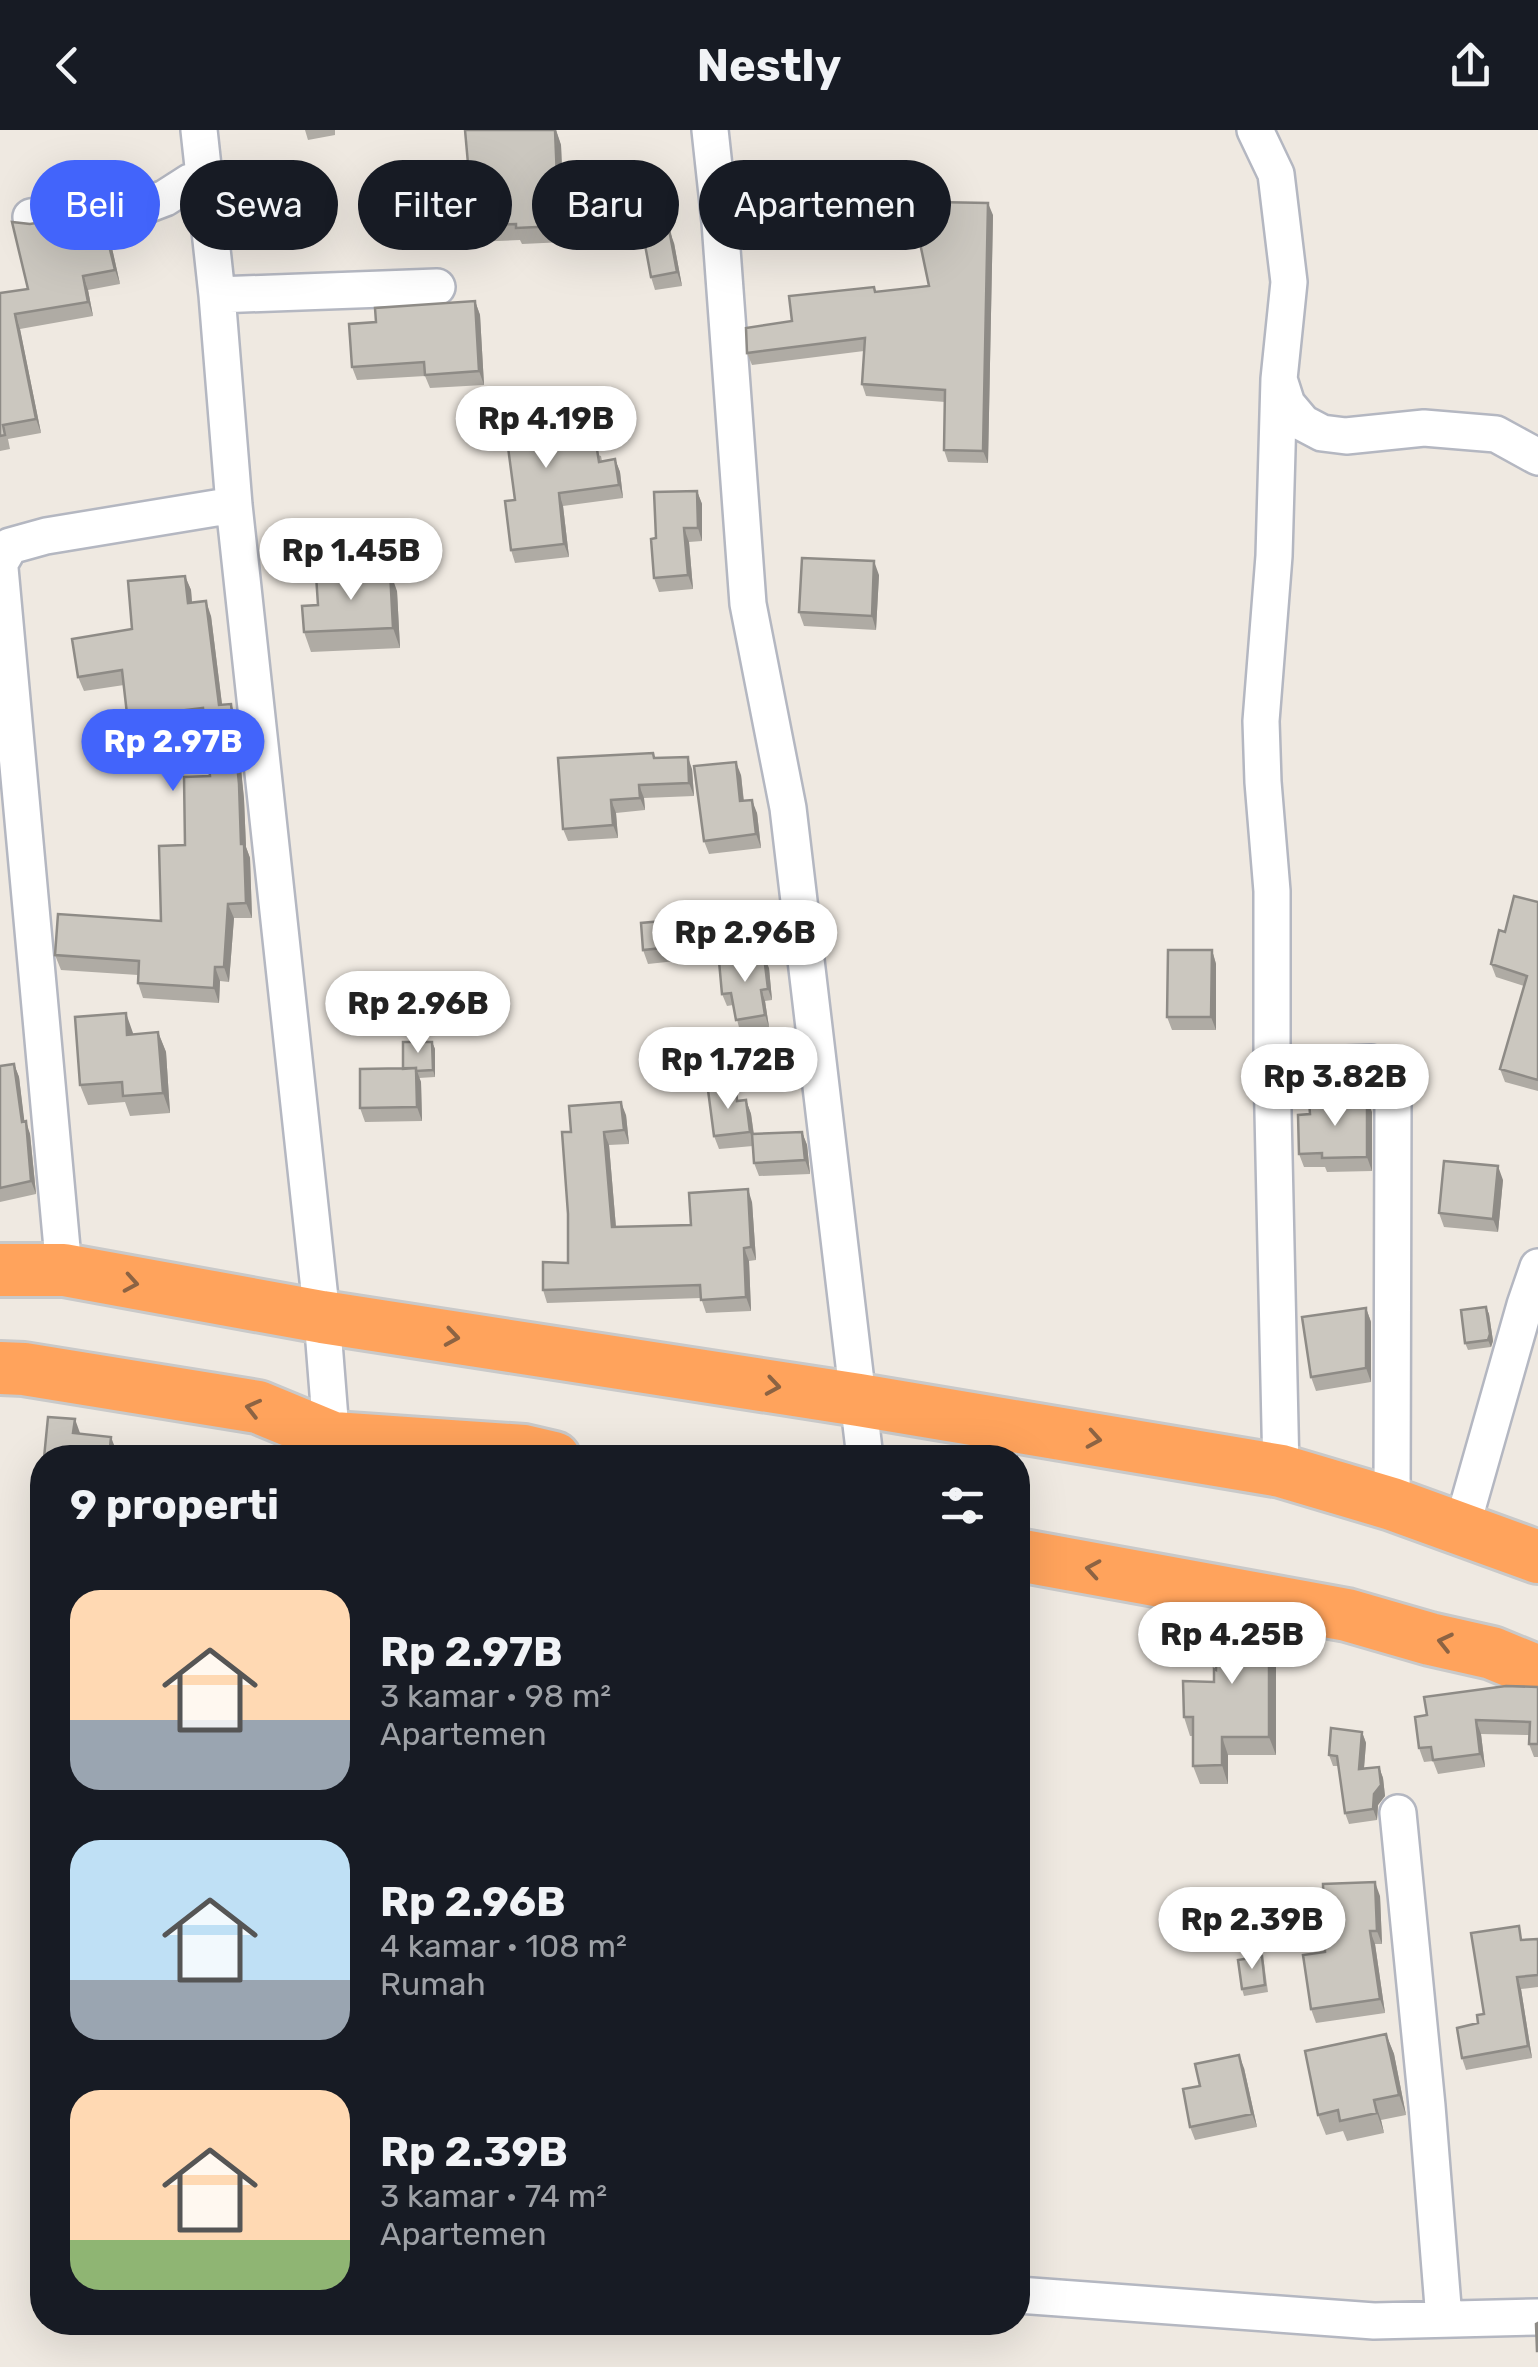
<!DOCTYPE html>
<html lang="id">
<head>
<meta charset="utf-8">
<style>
	:root { --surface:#171b24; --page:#242831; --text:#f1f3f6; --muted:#9ea1a6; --accent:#4264fb }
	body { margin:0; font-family:Rubik,sans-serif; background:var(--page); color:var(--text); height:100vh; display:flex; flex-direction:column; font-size:38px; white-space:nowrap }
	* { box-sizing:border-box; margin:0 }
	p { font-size:32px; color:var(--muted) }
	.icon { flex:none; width:55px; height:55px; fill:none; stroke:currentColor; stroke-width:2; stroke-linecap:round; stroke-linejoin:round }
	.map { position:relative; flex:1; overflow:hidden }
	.sheet { position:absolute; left:30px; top:1315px; width:1000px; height:890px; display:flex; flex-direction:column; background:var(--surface); border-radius:40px; box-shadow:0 10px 40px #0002 }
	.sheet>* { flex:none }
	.hud { position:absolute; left:30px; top:30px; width:1000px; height:90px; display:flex; gap:20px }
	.price { position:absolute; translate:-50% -85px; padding:0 22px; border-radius:35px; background:#fff; color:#222; font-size:32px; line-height:65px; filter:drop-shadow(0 2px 5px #0008) }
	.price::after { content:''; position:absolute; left:50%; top:60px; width:30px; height:22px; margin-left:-15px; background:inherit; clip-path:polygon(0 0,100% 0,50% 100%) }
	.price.selected { background:var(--accent); color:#fff }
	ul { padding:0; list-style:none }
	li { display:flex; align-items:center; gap:30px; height:250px; padding:0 40px }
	li span { display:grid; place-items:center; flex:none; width:280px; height:200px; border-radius:30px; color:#555 }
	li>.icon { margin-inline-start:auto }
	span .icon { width:120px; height:120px; fill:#fffc; stroke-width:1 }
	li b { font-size:42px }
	h2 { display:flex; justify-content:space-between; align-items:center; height:120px; padding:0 40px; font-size:42px }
	.chip { padding:0 35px; border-radius:45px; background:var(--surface); box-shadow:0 10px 40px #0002; font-size:35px; line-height:90px }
	.chip.selected { background:var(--accent); color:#fff }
	header { display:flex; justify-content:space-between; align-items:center; height:130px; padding:0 40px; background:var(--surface); font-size:45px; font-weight:700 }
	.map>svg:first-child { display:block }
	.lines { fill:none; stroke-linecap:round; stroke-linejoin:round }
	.minor-casing { stroke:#b4b7c1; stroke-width:40 }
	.highway-casing { stroke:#c9c9c9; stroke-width:58 }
	.minor { stroke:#fff; stroke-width:35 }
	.highway { stroke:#ffa35c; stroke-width:52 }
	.wall { fill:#afaba4 }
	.shaded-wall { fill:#8e8b86 }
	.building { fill:#cbc7bf; stroke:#8e8b86; stroke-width:2.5 }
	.oneway { stroke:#8c6343 }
</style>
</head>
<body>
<header><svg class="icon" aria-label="back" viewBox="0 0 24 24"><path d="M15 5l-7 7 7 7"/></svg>Nestly<svg class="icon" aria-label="share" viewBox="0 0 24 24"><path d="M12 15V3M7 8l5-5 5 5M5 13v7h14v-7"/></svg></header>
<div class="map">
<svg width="1538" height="2237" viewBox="0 0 1538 2237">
	<rect width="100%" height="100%" fill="#efe9e1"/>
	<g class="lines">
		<defs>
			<path id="minor" d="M199 0 217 165 234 375 322 1187 333 1327
				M710 0 720 92 748 474 788 678 865 1328
				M1255 0 1276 44 1289 152 1279 249 1287 274 1303 293 1322 303 1346 306 1424 298 1496 304 1538 327
				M31 87 75 79H136L165 68 190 52 204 48
				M217 165 437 157
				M1279 249 1274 426 1261 591 1263 652 1272 761V937L1281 1341
				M0 433 10 416 46 406 234 375
				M0 438 64 1140
				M1272 937 1371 933 1381 940 1393 965 1392 1374
				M1461 1400 1525 1175 1538 1137
				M1398 1683 1427 1976 1444 2189
				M1018 2165 1374 2191 1538 2187"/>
			<path id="highway" d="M0 1140H64L322 1187 859 1270 1281 1341 1392 1374 1538 1427
				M0 1238 24 1239 258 1277 333 1308 524 1321 554 1328
				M1018 1425 1347 1485 1430 1509 1492 1523 1538 1542"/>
		</defs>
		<use href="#minor" class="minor-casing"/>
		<use href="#highway" class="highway-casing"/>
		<use href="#minor" class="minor"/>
		<use href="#highway" class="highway"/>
	</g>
	<path class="wall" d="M305 0H335V5L308 10Z
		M465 0H556L561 15 565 112 522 114 520 110 472 112 466 96 470 56Z
		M934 65 936 72 993 85 988 333 948 332 944 320 945 272 866 266 862 254 864 221 752 235 747 223 792 191 874 157 876 162 929 156 919 107 839 118 835 106 870 70 872 78Z
		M83 99 110 109 120 154 88 160 93 186 20 199 41 303 8 309 10 319 0 321V163L28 159Z
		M674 113 682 156 655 160 651 147Z
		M475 171 480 185 484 255 430 258 425 246 357 250 352 237 376 192Z
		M565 279 569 316 601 326 602 331 615 329 620 342 623 368 563 376 569 427 515 433 511 420 515 370Z
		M697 361 702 374V411L689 412 693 459 659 462 654 448 656 408Z
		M879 445 876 500 804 496 799 482Z
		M185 446 191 460 192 472 211 486 222 575 231 574 236 589 244 669 246 717 250 728 252 788H234L229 852 220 851 219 873 143 868 138 853V845L61 840 55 825 161 791 185 715 210 646 205 593 160 598 159 595 133 598 127 584 124 555 84 561 78 547 132 499Z
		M397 461 400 518 311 522 304 502Z
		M655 628 692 639 694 666 644 668 645 680 616 683 618 708 568 711 563 699Z
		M741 645 744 671 757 683 761 718 709 724 704 711Z
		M1538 772V961L1505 952 1500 939 1524 856 1496 847 1491 834 1505 802Z
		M711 800 713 827 648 834 643 820Z
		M1212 820 1216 834V900H1172L1167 887Z
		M769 838 772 870 765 871 769 897 740 901 733 875 727 876 722 864Z
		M158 902 166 922 170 983 130 986 125 972 88 975 80 955 133 904Z
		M432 912 435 919V947L419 948 421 952 422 991 365 992 360 978Z
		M14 934 19 947 24 991 30 1004 36 1064 0 1072V936Z
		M746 970 751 984 754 1004 802 1002 807 1015 810 1044 759 1046 754 1033 753 1016 719 1019 714 1006 741 971Z
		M1372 982V1041L1327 1042 1325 1037H1304L1299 1024 1310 984Z
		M626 985 629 1014 609 1015 616 1097 691 1095 752 1072 756 1130 749 1131 751 1181 706 1183 701 1168 547 1173 543 1160 568 1133 571 1002Z
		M1503 1050 1498 1102 1444 1097 1439 1083Z
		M1486 1177 1489 1184 1493 1211 1491 1217 1468 1220 1465 1213Z
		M1366 1178 1371 1192V1252L1316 1261 1311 1247Z
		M1269 1484 1276 1502V1625H1228V1654H1200L1193 1636V1606H1190L1184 1587 1214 1552 1216 1540Z
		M1538 1557V1627H1534L1529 1614V1605L1481 1604 1485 1637 1438 1644 1433 1631 1424 1632 1419 1618 1427 1585Z
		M1362 1602 1366 1613 1364 1638 1379 1637 1383 1648 1385 1666 1378 1675 1377 1690 1349 1694 1345 1683 1339 1636H1333L1329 1625Z
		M1380 1766 1382 1814H1375L1385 1883 1316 1893 1311 1879 1325 1822Z
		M1538 1809V1857L1521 1859 1532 1928 1466 1940 1462 1928 1478 1893 1523 1810Z
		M1262 1826 1264 1833 1268 1862 1244 1866 1242 1859Z
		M1386 1904 1394 1924 1406 1985 1381 1990 1384 2003 1347 2011 1343 2001 1326 2005 1318 1985Z
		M1244 1938 1257 1997 1195 2010 1190 1997Z"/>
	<path class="shaded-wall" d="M556 0 561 15 565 112 559 96Z
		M988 73 993 85 988 333 983 321Z
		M104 95 110 109 120 154 115 140Z
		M669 99 674 113 682 156 677 142Z
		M83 146 88 160 93 186 88 172Z
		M475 171 480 185 484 255 479 241Z
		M15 184 20 199 41 303 36 289Z
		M560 265 565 279 571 330 566 316Z
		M615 329 620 342 623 368 619 355Z
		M697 361 702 374V411L698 398Z
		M559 363 563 376 569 427 564 414Z
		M684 398 689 412 693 459 688 445Z
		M874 431 879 445 876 500 872 486Z
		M390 441 397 461 400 518 393 498Z
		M185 446 191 460 193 487 188 473Z
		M206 471 211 486 224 590 219 575Z
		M231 574 236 589 244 669 246 717 250 728 252 788 246 773Z
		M688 627 692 639 694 666 689 653Z
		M736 632 741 645 745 685 740 671Z
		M639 655 644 668 645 680 640 668Z
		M611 670 616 683 618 708 613 695Z
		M752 670 757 683 761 718 756 704Z
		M228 774 234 788 229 852 224 837Z
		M706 787 711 800 713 827 709 813Z
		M1212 820 1216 834V900L1211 887Z
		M764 826 769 838 772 870 768 859Z
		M215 837 220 851 219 873 214 858Z
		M761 860 765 871 769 897 765 885Z
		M126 883 133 903 135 925 127 905Z
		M158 902 166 922 170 983 163 963Z
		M432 912 435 919V947L433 940Z
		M14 934 19 947 26 1004 22 992Z
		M416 938 421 952 422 991 417 977Z
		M1367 969 1372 982V1041L1367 1027Z
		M746 970 751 984 755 1015 750 1002Z
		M621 972 626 985 629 1014 624 1000Z
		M26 991 30 1004 36 1064 31 1051Z
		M604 1002 609 1015 617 1110 612 1097Z
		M802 1002 807 1015 810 1044 805 1030Z
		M1498 1036 1503 1050 1498 1102 1493 1089Z
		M748 1059 752 1072 756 1130 751 1117Z
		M744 1118 749 1131 751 1181 746 1167Z
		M1486 1177 1489 1184 1493 1211 1491 1217 1488 1210Z
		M1366 1178 1371 1192V1252L1366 1238Z
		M75 1289 80 1303H73Z
		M111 1307 116 1320V1328H109Z
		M1269 1484 1276 1502V1625L1269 1607Z
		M1476 1590 1481 1604 1485 1637 1480 1624Z
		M1362 1602 1366 1613 1363 1650 1359 1639Z
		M1222 1607 1228 1625V1654L1222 1635Z
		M1379 1637 1383 1648 1385 1666 1378 1675 1377 1690 1373 1679Z
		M1375 1752 1380 1766 1382 1814 1377 1801Z
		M1370 1801 1375 1814 1385 1883 1380 1869Z
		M1517 1847 1521 1859 1532 1928 1528 1916Z
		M1386 1904 1394 1924 1406 1985 1399 1965Z
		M1239 1925 1244 1938 1257 1997 1252 1984Z
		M1374 1970 1381 1990 1384 2003 1377 1983Z"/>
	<path class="building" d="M465 0H555L559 96 516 98V94L466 96 465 56H470Z
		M934 65 935 72 988 73 983 321 944 320 945 260 862 254 865 208 747 223 746 198 792 191 789 166 874 157 875 162 929 156 916 94 835 106 831 86H835L834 75 870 70 871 78Z
		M78 86 81 100 104 95 115 140 83 146 88 172 15 184 36 289 3 295 5 305 0 306V163L28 159 12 92 30 94Z
		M669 99 677 142 651 147 643 104Z
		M475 171 479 241 425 245 424 232 352 237 349 194 376 192 375 178Z
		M560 265 566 316 596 313 599 332 615 329 619 355 559 363 564 414 511 420 505 371 515 370 502 272Z
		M697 361 698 398H684L688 445 654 448 651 409 656 408 654 362Z
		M802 428 874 431 872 486 799 482Z
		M390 441 393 498 304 502 302 476 318 475 316 445Z
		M185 446 188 473 206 471 219 575 231 574 239 654 241 714H244L246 773 228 774 224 837H215L214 858 138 853 139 831 55 825 58 784 161 791 159 716 185 715 184 647 210 646 203 578 154 584V581L127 584 122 540 78 547 72 509 132 499 128 451Z
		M653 623 654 628 688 627 689 653 639 655 640 668 611 670 613 695 563 699 558 628Z
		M736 632 740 671 752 670 756 704 704 711 694 636Z
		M1514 766 1538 772V950L1500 939 1527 846 1491 834 1499 800 1505 802Z
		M706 787 709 813 643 820 641 793Z
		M1168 820H1212L1211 887H1167Z
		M764 826 768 859 761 860 765 885 736 890 731 863 722 864 719 831Z
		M126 883 127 905 158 902 163 963 123 966 122 952 80 955 75 887Z
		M403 912H432L433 940 416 941V938L403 939Z
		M14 934 22 992 26 991 31 1051 0 1058V936Z
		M416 938 417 977 360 978V939Z
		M736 956 737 971 746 970 750 1002 714 1006 708 960Z
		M1367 969V1027L1322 1028V1023L1299 1024 1298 985 1310 984 1309 971Z
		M621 972 624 1000 604 1002 612 1097 691 1095 689 1063 748 1059 751 1117 744 1118 746 1167 701 1170 700 1155 543 1160V1132L568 1133V1084L562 1002H571L569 976Z
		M802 1002 805 1030 754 1033 752 1004Z
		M1444 1031 1498 1036 1493 1089 1439 1083Z
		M1486 1177 1490 1204 1488 1210 1465 1213 1461 1180Z
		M1366 1178V1238L1311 1247 1302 1187Z
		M48 1287 75 1289 73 1303 111 1307 109 1328H44Z
		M1217 1479H1244L1269 1484V1607H1222V1635L1193 1636V1587H1184L1183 1551 1214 1552V1539L1216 1540Z
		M1506 1556 1538 1557V1614H1529L1530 1592 1476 1590 1480 1624 1433 1630 1431 1617 1419 1618 1415 1587 1427 1585 1424 1567Z
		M1331 1598 1362 1602 1359 1639 1379 1637 1381 1655 1374 1664 1373 1679 1345 1683 1337 1626 1329 1625Z
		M1375 1752 1377 1801H1370L1380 1869 1311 1879 1303 1825 1325 1822 1323 1754Z
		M1519 1796 1521 1810 1538 1809V1845L1517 1847 1528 1916 1462 1928 1457 1898 1478 1893 1477 1885 1484 1884 1471 1803Z
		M1262 1826 1265 1855 1242 1859 1238 1830Z
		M1386 1904 1399 1965 1374 1970 1377 1983 1340 1991 1338 1980 1318 1985 1305 1921Z
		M1239 1925 1252 1984 1190 1997 1183 1959 1200 1956 1195 1934Z
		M1538 2193V2221H1537L1536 2194Z"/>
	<defs><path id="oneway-chevron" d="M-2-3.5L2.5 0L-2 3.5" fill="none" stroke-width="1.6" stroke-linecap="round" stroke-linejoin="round" transform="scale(2.5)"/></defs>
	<g class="oneway">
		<use href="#oneway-chevron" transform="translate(131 1153) rotate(10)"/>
		<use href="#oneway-chevron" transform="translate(452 1207) rotate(9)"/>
		<use href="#oneway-chevron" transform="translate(773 1256) rotate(9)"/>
		<use href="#oneway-chevron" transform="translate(253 1278) rotate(-166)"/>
		<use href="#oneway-chevron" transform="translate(1094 1309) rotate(10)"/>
		<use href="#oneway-chevron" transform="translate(1093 1439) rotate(-170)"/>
		<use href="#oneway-chevron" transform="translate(1445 1512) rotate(-167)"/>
	</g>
</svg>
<b class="price" style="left:546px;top:341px">Rp 4.19B</b>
<b class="price" style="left:351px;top:473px">Rp 1.45B</b>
<b class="price selected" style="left:173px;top:664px">Rp 2.97B</b>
<b class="price" style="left:745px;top:855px">Rp 2.96B</b>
<b class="price" style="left:418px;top:926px">Rp 2.96B</b>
<b class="price" style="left:728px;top:982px">Rp 1.72B</b>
<b class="price" style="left:1335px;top:999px">Rp 3.82B</b>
<b class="price" style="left:1232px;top:1557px">Rp 4.25B</b>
<b class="price" style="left:1252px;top:1842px">Rp 2.39B</b>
<div class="hud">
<a class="chip selected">Beli</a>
<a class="chip">Sewa</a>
<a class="chip">Filter</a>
<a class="chip">Baru</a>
<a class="chip">Apartemen</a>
</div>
<section class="sheet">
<h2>9 properti<svg class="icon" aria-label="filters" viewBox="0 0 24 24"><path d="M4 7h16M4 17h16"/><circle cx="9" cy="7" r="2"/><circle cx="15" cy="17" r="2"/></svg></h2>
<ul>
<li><span style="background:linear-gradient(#ffd9b3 65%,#9aa5b1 0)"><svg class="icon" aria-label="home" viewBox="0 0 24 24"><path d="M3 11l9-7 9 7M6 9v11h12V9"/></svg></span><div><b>Rp 2.97B</b><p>3 kamar · 98 m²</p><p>Apartemen</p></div></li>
<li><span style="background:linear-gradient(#bfe0f5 70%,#9aa5b1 0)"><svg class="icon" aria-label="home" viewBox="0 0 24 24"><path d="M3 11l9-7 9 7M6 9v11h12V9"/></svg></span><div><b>Rp 2.96B</b><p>4 kamar · 108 m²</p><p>Rumah</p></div></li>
<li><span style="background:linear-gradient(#ffd9b3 75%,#8fb573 0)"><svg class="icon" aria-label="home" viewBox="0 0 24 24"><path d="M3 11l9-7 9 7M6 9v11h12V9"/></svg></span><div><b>Rp 2.39B</b><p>3 kamar · 74 m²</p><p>Apartemen</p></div></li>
</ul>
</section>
</div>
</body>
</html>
